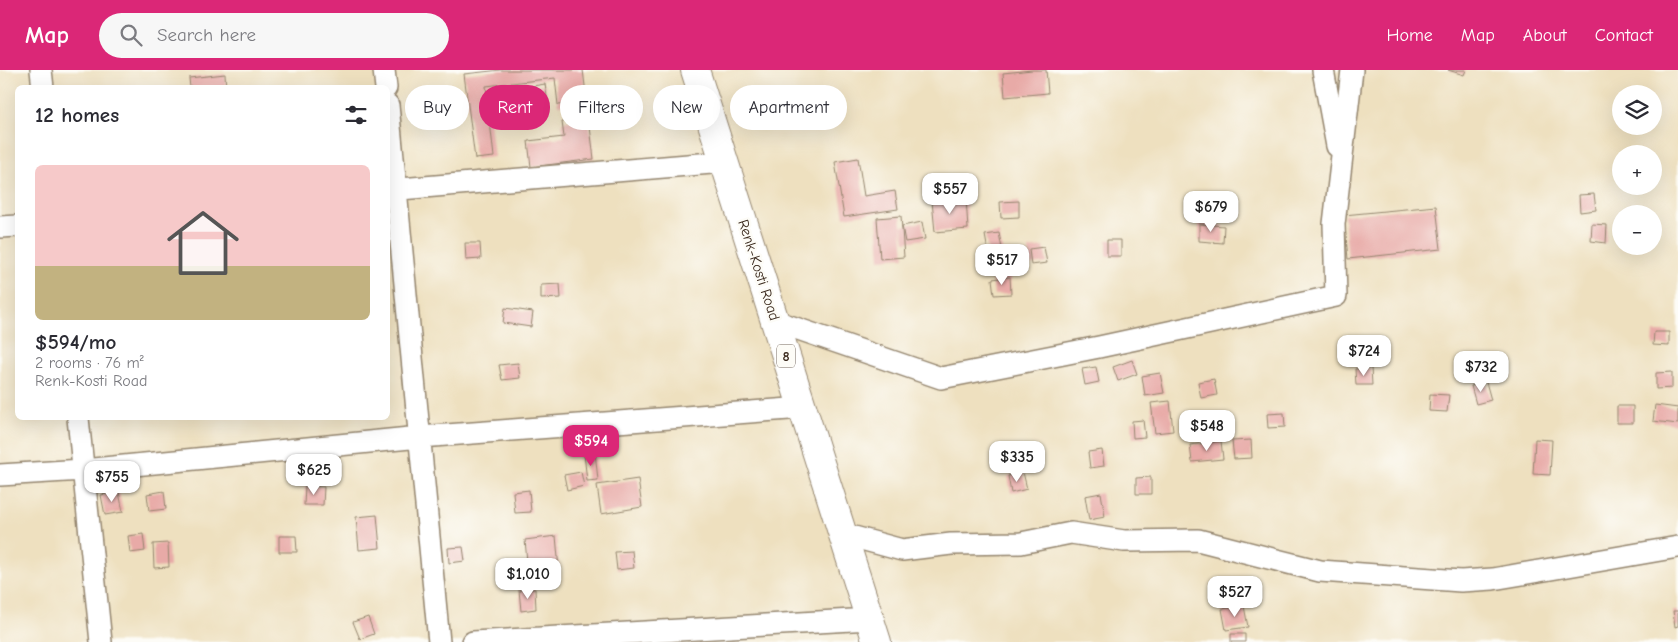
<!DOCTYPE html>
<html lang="en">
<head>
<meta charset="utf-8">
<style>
	:root { --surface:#fff; --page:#f7f7f7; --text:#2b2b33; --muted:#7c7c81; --line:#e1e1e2; --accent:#db2777 }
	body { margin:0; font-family:"Comic Neue",sans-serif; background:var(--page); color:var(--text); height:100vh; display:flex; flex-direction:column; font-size:19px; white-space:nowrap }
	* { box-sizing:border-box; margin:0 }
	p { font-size:16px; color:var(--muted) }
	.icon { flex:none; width:28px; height:28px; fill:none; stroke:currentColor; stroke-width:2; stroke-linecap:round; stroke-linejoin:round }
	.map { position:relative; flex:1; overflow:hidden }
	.drawer { position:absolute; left:15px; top:15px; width:375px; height:335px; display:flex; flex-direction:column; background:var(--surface); border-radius:8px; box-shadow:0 5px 20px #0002 }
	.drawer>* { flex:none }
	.banner { position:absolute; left:405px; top:15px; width:475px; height:45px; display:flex; gap:10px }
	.tools { position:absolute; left:1612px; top:15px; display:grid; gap:10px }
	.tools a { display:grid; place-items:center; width:50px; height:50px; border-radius:50%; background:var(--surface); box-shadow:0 5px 20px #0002; font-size:25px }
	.price { position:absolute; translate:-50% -42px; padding:0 11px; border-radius:10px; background:#fff; color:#222; font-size:16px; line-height:32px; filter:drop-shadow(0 1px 2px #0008) }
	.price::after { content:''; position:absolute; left:50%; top:30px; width:15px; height:11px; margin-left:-8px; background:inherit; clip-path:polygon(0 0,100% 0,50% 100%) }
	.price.on { background:var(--accent); color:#fff }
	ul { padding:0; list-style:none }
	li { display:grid; align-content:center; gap:10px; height:265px; padding:0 20px }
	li+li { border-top:1px solid var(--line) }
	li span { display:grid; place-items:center; height:155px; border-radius:8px; color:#555 }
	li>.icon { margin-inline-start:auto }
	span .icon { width:90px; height:90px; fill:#fffc; stroke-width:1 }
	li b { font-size:21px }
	h2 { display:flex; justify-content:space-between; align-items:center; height:60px; padding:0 20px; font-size:21px }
	.pill { padding:0 18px; border-radius:22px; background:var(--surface); box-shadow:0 5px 20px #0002; font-size:18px; line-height:45px }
	.pill.on { background:var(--accent); color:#fff }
	header { display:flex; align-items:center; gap:30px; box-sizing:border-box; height:70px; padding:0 25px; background:var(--accent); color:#fff }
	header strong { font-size:24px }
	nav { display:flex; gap:28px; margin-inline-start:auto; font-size:18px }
	.search { width:350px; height:45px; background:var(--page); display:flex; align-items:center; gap:12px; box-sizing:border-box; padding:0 18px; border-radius:28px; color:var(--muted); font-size:19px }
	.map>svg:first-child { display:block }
	.building { fill:#e8aaa7 }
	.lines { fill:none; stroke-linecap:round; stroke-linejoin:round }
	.street-casing { stroke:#94856e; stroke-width:24 }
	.primary-casing { stroke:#94856e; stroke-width:30 }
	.street { stroke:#fff; stroke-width:21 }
	.primary { stroke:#fff; stroke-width:28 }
	.labels { text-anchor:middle; stroke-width:5; stroke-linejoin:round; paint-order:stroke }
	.shield { fill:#fdfcf7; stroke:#75695f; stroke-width:1 }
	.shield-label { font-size:14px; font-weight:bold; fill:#3b2a1e }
	.street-label { font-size:15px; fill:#3b2a1e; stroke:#fdfcf7 }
</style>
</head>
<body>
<header>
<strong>Map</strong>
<div class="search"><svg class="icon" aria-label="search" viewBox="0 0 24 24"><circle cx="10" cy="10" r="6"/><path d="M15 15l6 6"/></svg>Search here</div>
<nav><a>Home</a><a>Map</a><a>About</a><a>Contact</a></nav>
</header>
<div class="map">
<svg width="1678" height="572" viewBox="0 0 1678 572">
	<rect width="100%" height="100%" fill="#fdfcf7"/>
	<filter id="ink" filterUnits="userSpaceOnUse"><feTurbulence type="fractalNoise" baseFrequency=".02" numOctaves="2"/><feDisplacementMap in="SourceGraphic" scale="10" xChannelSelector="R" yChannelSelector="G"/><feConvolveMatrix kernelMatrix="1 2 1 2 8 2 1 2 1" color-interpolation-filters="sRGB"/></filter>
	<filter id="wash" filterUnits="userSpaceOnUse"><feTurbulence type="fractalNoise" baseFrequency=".0096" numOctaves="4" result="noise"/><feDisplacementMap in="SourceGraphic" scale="20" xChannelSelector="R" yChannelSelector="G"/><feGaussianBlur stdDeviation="1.12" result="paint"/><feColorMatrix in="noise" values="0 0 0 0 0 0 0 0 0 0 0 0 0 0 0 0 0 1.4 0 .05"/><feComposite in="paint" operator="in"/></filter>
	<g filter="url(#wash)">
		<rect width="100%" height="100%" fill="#eee0bf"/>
		<g id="blocks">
			<path class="building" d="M501 0H583L594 89 531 97 528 71 564 67 562 52 578 50 576 33 558 35 555 8 486 16 494 87 475 89 464 4Z
				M1032 0H1046L1048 23 1005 27 1003 3Z
				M1448 0H1466L1464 5Z
				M225 4 226 18H190L189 8Z
				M545 14 549 40 512 45 508 20Z
				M434 19 438 52 422 54 418 21Z
				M858 88 864 126 895 121 898 139 844 147 835 92Z
				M1594 124 1596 140 1580 142 1579 125Z
				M966 128 968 159 935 162 932 131Z
				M1019 131V147L1001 148 1000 132Z
				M1436 136 1441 179 1348 189 1344 145Z
				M901 146 904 187 880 189 877 148Z
				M922 152 925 169 905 172 902 156Z
				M1199 154 1224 156 1223 173 1199 171Z
				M1592 154 1607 155 1606 173 1591 171Z
				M999 163 1004 189 990 192 985 165Z
				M1107 170H1121V186H1107Z
				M465 173H480L481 189 466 190Z
				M1044 177 1047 193 1031 195 1029 179Z
				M1010 207 1011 224 994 225 992 209Z
				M560 214 561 228 541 229V215Z
				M505 238 533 242 531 257 503 253Z
				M1654 262H1669V276L1653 275Z
				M1132 290 1137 304 1118 311 1113 297Z
				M518 293 520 308 502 310 499 295Z
				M1096 297 1099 312 1085 315 1082 299Z
				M1371 298 1372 315H1356L1355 299Z
				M1672 302V318L1656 319V303Z
				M1160 303 1164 323 1145 326 1142 306Z
				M1214 309 1217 325 1201 328 1198 312Z
				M1486 312 1491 330 1476 334 1471 316Z
				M1430 324 1449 325 1447 342 1429 341Z
				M1170 331 1173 361 1155 363 1151 333Z
				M1655 335 1678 338V354L1653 351Z
				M1617 336H1633V353H1617Z
				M1284 343 1285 357 1268 358 1267 344Z
				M1143 350 1145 367 1133 368 1132 351Z
				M1535 369 1552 370 1550 405 1533 404Z
				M1251 370 1252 388 1234 389 1232 371Z
				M1221 371 1223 389 1192 392 1190 375Z
				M1102 380 1104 396 1090 398 1088 382Z
				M595 382 598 410 587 411 584 384Z
				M581 402 584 416 567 420 564 405Z
				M1023 402 1027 419 1011 423 1008 406Z
				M1151 407V424H1136V408Z
				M638 409 642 437 601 444 597 415Z
				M305 416 324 417 323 435H304Z
				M529 420 531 442 515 443 513 422Z
				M164 421 166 439 149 441 147 424Z
				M119 422 123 442 105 445 101 425Z
				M1101 423 1105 447 1089 450 1085 426Z
				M377 445 380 478 359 480 356 447Z
				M143 464 145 481 130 483 128 466Z
				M279 466H296L297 482H279Z
				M556 466 559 499 528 502 525 470Z
				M168 473 169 497 154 498 153 474Z
				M463 477 465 491 449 493 448 478Z
				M632 481 634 498 617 500 615 482Z
				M535 519 536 539 521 541 519 520Z
				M1244 536 1248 557 1226 560 1222 539Z
				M1673 541H1678V556L1675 557Z
				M368 547 374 564 360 569 353 552Z
				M1231 564H1245V572H1231Z"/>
		</g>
	</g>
	<g filter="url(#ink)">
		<use href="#blocks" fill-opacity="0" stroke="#94856e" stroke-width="1"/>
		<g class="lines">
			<defs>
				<path id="street" d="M41 0 43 18
					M384 0 386 18
					M1323 0 1337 76
					M388 35 439 572
					M388 120 724 92
					M0 157 18 156
					M775 251 941 308 1099 277 1336 226 1334 154 1352 0
					M78 348 101 572
					M0 405 83 400 420 367 803 338
					M843 464 902 480 951 474 1021 473 1071 463 1124 471 1198 470 1320 501 1461 511 1493 509 1678 477
					M473 572 870 549"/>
				<path id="primary" d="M695 0 877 572"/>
			</defs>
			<use href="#street" class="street-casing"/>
			<use href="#primary" class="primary-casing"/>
			<use href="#street" class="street"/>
			<use href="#primary" class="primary"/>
		</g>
	</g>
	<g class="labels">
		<rect class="shield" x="777" y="274.5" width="18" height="23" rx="4"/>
		<g class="shield-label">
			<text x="786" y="291">8</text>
		</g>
		<g class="street-label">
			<text transform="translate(759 200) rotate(72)" y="5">Renk-Kosti Road</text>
		</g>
	</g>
</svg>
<div class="tools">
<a><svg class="icon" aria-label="layers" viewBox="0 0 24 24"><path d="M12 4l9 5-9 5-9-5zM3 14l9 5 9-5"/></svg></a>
<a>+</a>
<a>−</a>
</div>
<b class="price" style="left:950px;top:145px">$557</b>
<b class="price" style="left:1211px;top:163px">$679</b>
<b class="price" style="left:1002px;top:216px">$517</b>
<b class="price" style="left:1364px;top:307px">$724</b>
<b class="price" style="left:1481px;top:323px">$732</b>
<b class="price" style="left:1207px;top:382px">$548</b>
<b class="price on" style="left:591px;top:397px">$594</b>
<b class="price" style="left:1017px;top:413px">$335</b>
<b class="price" style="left:314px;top:426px">$625</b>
<b class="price" style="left:112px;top:433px">$755</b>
<b class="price" style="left:528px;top:530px">$1,010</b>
<b class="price" style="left:1235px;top:548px">$527</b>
<div class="banner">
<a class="pill">Buy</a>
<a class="pill on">Rent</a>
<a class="pill">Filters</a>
<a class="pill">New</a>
<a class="pill">Apartment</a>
</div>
<section class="drawer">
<h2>12 homes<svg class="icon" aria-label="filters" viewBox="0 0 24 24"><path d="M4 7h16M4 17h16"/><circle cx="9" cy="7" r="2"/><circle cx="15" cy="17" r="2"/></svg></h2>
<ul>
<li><span style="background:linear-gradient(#f6c9c9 65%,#c2b280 0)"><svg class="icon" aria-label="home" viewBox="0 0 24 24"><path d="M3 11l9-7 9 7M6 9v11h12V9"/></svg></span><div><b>$594/mo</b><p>2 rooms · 76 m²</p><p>Renk-Kosti Road</p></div></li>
</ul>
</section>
</div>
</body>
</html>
